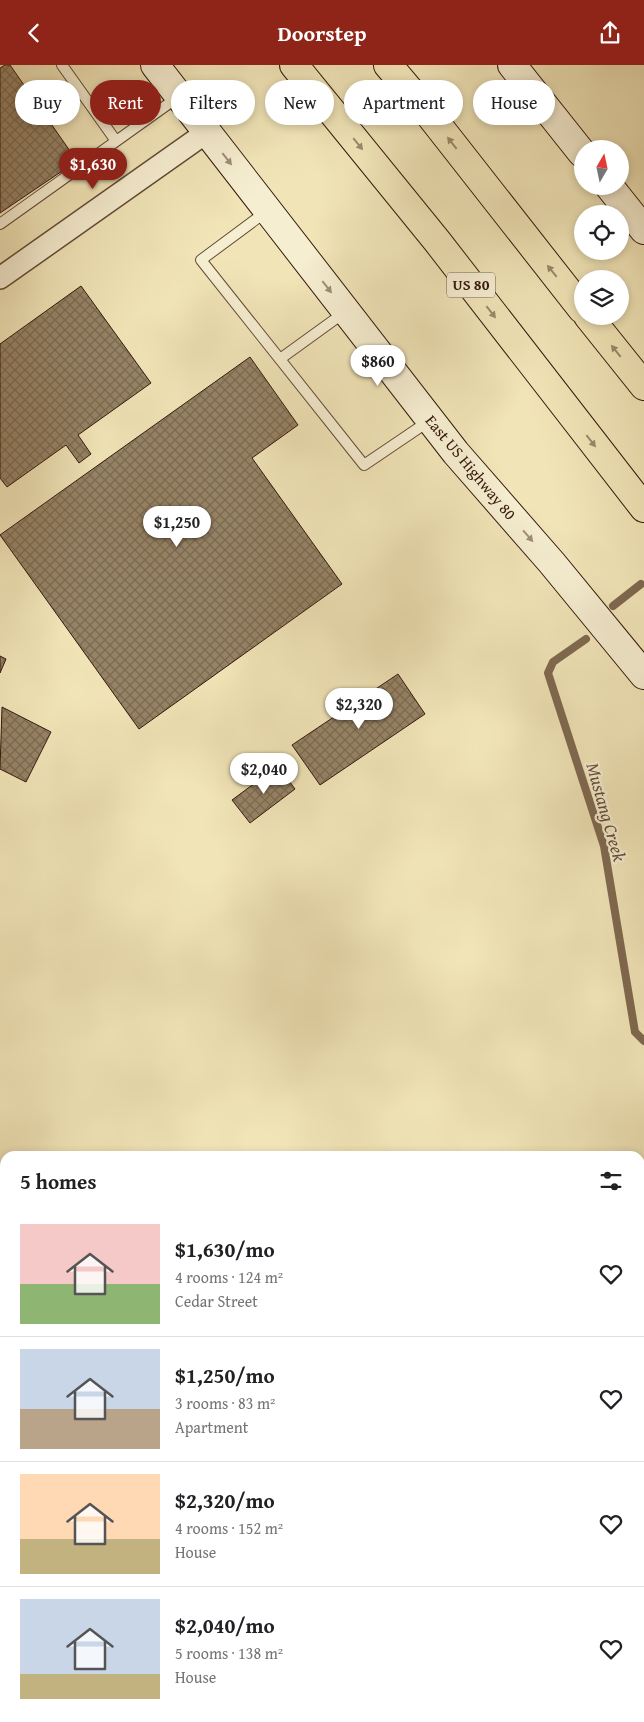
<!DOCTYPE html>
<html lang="en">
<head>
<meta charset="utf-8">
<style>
	:root { --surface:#fff; --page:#f2f2f2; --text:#202124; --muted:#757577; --line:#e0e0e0; --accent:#8f2418 }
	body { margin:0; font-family:"Gentium Book Plus",serif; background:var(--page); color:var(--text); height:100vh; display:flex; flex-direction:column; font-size:19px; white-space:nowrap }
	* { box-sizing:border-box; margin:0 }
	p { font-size:16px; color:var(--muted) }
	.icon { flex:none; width:28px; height:28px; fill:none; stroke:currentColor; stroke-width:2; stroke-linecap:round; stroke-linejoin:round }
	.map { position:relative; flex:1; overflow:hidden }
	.sheet { position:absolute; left:0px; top:1086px; width:645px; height:571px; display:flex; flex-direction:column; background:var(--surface); border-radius:15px 15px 0 0; box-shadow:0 2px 8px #0003 }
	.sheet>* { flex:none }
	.guide { position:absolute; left:15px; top:15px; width:615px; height:45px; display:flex; gap:10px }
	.needle { width:32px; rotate:9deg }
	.tools { position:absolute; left:574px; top:75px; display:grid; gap:10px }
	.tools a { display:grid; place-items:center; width:55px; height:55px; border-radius:50%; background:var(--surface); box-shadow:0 2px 8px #0003; font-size:25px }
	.price { position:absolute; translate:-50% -42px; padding:0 11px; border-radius:18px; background:#fff; color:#222; font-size:16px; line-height:32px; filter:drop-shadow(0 1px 2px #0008) }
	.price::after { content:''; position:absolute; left:50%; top:30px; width:15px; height:11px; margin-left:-8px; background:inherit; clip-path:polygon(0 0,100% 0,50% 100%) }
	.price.current { background:var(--accent); color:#fff }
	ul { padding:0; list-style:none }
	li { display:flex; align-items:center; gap:15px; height:125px; padding:0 20px }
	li+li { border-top:1px solid var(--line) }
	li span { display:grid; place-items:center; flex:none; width:140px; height:100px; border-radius:0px; color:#555 }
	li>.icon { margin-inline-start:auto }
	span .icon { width:60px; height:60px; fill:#fffc; stroke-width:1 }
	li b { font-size:21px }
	h2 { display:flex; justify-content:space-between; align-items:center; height:60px; padding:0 20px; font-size:21px }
	.chip { padding:0 18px; border-radius:22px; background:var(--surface); box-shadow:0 2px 8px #0003; font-size:18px; line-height:45px }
	.chip.current { background:var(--accent); color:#fff }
	header { display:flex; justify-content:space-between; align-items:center; height:65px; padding:0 20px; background:var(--accent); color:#fff; font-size:22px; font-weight:700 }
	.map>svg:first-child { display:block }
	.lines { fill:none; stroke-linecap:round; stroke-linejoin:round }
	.stream { stroke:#7f6951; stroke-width:8 }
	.building { fill:url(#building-cross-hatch); stroke:#34180d }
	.service-casing { stroke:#634b38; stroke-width:12 }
	.minor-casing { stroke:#634b38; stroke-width:24 }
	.secondary-casing { stroke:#34180d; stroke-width:30 }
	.motorway-casing { stroke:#34180d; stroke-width:30 }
	.service { stroke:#f6eed1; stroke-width:10 }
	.minor { stroke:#f6eed1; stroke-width:21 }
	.secondary { stroke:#f6eed1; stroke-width:28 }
	.motorway { stroke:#f1e5b8; stroke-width:28 }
	.oneway { fill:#9c896b }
	.oneway2 { fill:#9f8e79 }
	.labels { text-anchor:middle; stroke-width:4.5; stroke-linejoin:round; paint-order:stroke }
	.shield { fill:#f6eed1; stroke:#6e5848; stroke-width:1 }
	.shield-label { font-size:15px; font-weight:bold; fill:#34180d }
	.street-label { font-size:16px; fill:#34180d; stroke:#f6eed1 }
	.water-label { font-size:18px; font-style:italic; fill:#664e3a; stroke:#f6eed1 }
</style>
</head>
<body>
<header><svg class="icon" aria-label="back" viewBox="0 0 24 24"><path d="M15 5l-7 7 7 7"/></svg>Doorstep<svg class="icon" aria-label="share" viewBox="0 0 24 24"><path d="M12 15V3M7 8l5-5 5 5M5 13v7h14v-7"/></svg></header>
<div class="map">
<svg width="644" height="1657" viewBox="0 0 644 1657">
	<defs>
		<pattern id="building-cross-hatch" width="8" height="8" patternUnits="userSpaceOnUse" patternTransform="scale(1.25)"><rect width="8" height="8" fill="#968366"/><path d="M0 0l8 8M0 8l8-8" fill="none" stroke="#7b6a52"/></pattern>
	</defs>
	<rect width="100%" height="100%" fill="#f1e5b8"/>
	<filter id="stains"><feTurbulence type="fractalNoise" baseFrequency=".004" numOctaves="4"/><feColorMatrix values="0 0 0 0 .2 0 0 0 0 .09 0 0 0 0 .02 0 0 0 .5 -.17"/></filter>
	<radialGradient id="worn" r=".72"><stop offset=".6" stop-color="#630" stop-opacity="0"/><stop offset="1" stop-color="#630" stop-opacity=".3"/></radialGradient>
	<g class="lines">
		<path class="stream" d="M613 541 641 519
			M586 574 553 597 548 608 604 781 635 967 644 976"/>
	</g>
	<path class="building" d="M5 0H10L77 96 0 148V3Z
		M81 221 151 318 78 370 91 389 79 398 66 380 7 422 0 413V279Z
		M250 292 298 360 252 393 342 519 139 664 0 470Z
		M0 591 6 594 0 608Z
		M398 609 425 649 320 720 292 680Z
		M2 642 51 667 26 717 0 704Z
		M278 701 295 724 250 758 232 735Z
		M640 1628 644 1630V1648L640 1646Z
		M386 1652H420L427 1657H394Z"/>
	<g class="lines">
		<defs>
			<path id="service" d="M62 0 116 76
				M267 146 201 195 364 400 429 356
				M0 159 178 32
				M280 294 345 247
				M640 1318 644 1315"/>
			<path id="minor" d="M0 213 207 67
				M640 1239 644 1238
				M640 1403 644 1401
				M640 1582 644 1579
				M534 1657 541 1652"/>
			<path id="secondary" d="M155 0 456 388 552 498 644 610
				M512 0 582 88
				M609 121 644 165"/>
			<path id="motorway" d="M294 0 437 176 644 443
				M388 0 422 40 582 244
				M588 251 644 321"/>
		</defs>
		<use href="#service" class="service-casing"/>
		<use href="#minor" class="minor-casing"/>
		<use href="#secondary" class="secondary-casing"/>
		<use href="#motorway" class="motorway-casing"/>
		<use href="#service" class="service"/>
		<use href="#minor" class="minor"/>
		<use href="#secondary" class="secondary"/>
		<use href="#motorway" class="motorway"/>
	</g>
	<defs><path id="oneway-solid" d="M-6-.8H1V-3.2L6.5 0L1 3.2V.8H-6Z" transform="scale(1.25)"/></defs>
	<g class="oneway">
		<use href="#oneway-solid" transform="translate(452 78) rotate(-128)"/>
		<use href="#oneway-solid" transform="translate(358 79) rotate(51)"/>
		<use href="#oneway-solid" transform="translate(552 206) rotate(-129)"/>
		<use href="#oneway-solid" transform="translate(491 247) rotate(52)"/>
		<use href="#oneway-solid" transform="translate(616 286) rotate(-129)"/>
		<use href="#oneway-solid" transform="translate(591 376) rotate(52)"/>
	</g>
	<g class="oneway2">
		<use href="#oneway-solid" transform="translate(227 94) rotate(52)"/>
		<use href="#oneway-solid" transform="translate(327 222) rotate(52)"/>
		<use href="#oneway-solid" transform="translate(528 471) rotate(49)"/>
	</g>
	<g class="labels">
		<rect class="shield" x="447" y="207.5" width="48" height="25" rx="4"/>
		<g class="shield-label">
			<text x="471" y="225">US 80</text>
		</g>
		<g class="street-label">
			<text transform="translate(471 402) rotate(50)" y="6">East US Highway 80</text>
		</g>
		<g class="water-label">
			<text transform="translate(606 747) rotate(74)" y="6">Mustang Creek</text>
		</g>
	</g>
	<rect width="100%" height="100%" filter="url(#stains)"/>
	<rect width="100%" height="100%" fill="url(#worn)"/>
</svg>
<div class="tools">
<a><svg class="needle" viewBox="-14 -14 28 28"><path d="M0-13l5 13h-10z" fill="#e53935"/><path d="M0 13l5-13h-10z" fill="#757577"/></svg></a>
<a><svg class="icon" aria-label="locate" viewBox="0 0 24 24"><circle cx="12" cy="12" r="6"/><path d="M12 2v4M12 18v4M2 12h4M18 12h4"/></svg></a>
<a><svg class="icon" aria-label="layers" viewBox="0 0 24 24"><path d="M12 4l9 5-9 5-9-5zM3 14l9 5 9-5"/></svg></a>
</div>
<b class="price current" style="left:93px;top:125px">$1,630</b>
<b class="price" style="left:378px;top:322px">$860</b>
<b class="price" style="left:177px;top:483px">$1,250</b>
<b class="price" style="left:359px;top:665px">$2,320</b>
<b class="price" style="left:264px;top:730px">$2,040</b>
<div class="guide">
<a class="chip">Buy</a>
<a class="chip current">Rent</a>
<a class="chip">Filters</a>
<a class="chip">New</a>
<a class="chip">Apartment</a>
<a class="chip">House</a>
</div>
<section class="sheet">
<h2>5 homes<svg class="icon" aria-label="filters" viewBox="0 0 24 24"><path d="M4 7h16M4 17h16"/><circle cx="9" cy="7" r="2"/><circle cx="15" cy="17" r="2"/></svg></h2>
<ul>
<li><span style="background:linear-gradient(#f6c9c9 60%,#8fb573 0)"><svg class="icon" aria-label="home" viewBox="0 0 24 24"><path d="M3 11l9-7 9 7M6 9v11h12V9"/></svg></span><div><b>$1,630/mo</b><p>4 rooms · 124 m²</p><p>Cedar Street</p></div><svg class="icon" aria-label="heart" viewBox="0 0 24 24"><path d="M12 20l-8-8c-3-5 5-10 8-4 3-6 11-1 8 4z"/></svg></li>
<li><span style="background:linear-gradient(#c9d6e8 60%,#b9a48a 0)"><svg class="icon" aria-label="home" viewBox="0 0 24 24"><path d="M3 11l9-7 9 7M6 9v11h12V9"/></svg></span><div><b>$1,250/mo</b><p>3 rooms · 83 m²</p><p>Apartment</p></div><svg class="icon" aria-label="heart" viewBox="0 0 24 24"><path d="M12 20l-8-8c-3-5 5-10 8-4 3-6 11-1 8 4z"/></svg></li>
<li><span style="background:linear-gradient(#ffd9b3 65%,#c2b280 0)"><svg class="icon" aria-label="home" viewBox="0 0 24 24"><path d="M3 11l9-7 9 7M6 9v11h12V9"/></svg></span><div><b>$2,320/mo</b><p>4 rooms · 152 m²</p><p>House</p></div><svg class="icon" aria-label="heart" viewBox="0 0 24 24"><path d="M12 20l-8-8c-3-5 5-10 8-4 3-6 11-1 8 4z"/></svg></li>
<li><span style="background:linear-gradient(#c9d6e8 75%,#c2b280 0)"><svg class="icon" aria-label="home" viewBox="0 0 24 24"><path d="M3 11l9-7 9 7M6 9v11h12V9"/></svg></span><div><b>$2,040/mo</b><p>5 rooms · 138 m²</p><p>House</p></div><svg class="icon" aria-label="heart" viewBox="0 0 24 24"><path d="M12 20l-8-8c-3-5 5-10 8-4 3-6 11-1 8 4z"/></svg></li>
</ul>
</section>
</div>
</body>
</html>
